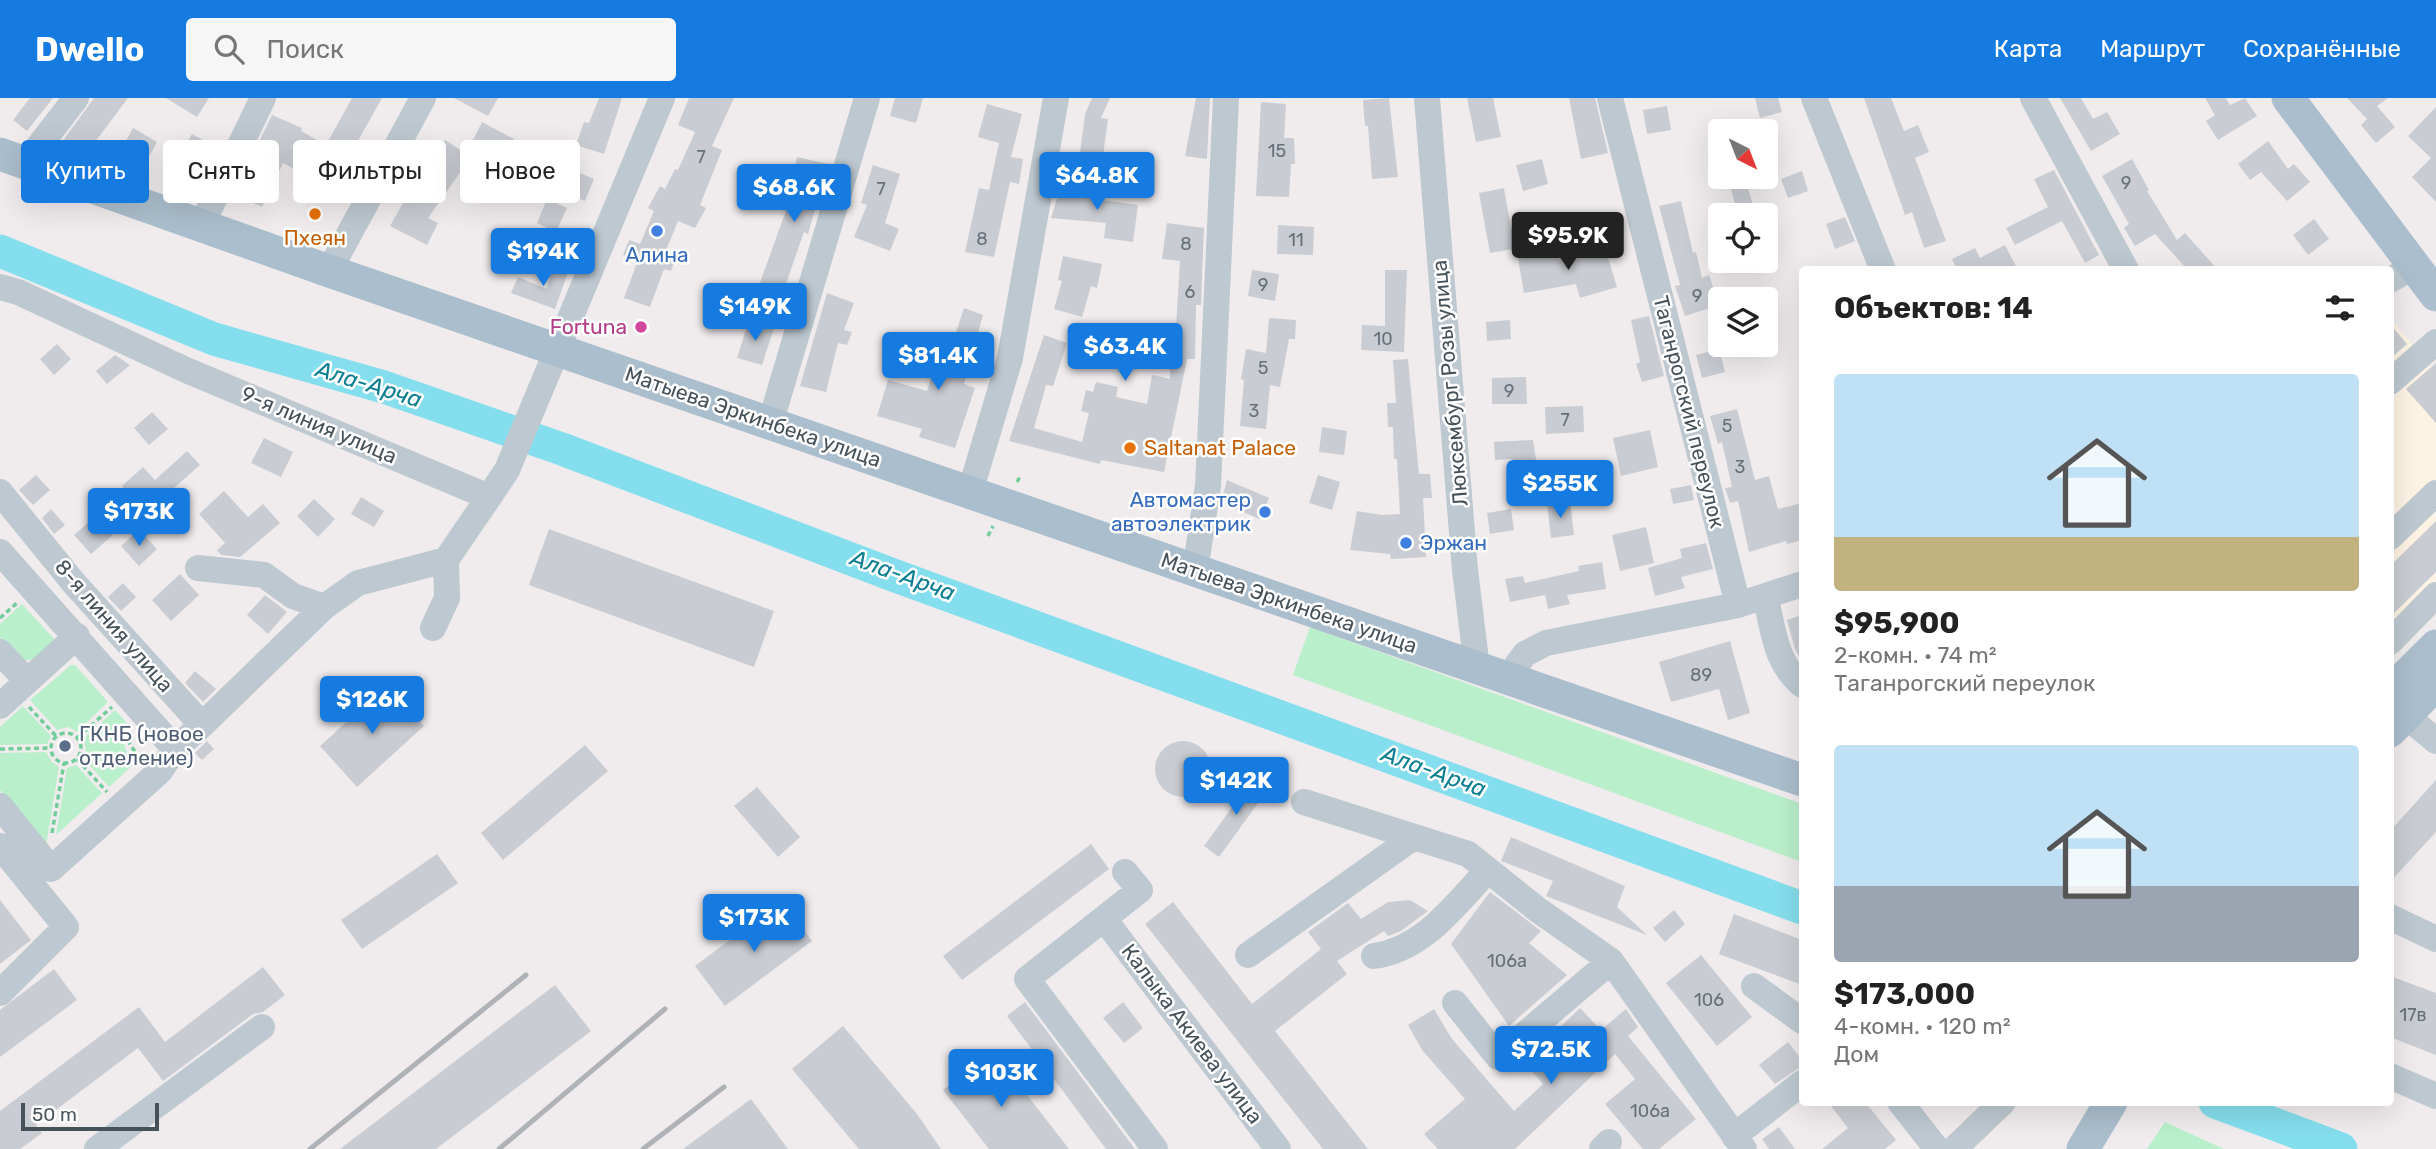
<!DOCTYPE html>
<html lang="ru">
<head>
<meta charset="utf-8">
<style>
	:root { --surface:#fff; --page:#f6f6f6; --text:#222; --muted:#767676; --accent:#167be0 }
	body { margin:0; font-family:Rubik,sans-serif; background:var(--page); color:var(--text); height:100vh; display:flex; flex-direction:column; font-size:26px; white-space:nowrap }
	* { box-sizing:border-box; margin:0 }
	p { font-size:23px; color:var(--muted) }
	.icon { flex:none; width:38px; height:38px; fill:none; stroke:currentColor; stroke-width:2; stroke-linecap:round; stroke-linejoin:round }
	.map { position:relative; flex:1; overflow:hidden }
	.details { position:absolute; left:1799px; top:168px; width:595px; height:840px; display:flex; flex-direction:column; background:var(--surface); border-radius:7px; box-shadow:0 7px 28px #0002 }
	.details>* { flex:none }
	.top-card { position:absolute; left:21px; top:42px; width:665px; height:63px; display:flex; gap:14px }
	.needle { width:46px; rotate:138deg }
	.controls { position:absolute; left:1708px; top:21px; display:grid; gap:14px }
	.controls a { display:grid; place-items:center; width:70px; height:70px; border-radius:7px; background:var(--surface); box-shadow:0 7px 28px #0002; font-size:35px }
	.scale { position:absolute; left:21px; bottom:18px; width:138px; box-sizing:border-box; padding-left:7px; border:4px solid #45525a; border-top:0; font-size:19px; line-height:24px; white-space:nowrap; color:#45525a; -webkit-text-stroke:5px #fff; paint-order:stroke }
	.price { position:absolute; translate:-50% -60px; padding:0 16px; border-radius:7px; background:var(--accent); color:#fff; font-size:23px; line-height:46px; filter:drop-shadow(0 2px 4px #0008) }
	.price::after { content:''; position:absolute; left:50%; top:42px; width:21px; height:16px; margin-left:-10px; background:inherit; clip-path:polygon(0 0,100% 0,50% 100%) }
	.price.active { background:#222; color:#fff }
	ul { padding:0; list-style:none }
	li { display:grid; align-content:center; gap:14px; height:371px; padding:0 35px }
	li span { display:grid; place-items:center; height:217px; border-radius:7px; color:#555 }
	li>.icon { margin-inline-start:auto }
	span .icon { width:126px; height:126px; fill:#fffc; stroke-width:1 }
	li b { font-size:30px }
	h2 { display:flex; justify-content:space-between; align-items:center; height:84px; padding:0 35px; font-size:30px }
	.chip { padding:0 24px; border-radius:7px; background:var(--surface); box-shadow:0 7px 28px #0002; font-size:24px; line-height:63px }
	.chip.active { background:var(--accent); color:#fff }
	header { display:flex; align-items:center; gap:42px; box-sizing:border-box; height:98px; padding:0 35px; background:var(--accent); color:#fff }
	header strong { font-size:33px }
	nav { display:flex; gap:38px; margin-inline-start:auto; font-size:24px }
	.search { width:490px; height:63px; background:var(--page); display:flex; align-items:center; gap:18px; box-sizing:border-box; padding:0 24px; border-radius:7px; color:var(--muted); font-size:26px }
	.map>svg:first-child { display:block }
	.commercial { fill:#fcf3e4 }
	.green { fill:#b9efca }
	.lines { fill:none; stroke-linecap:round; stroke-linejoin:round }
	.river { stroke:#85deed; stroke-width:33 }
	.building { fill:#c9ccd2 }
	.path { stroke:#71cd9a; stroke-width:3.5; stroke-dasharray:5 3.5; stroke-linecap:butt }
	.minor { stroke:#bdc8d0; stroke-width:26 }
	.major { stroke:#abbecd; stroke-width:33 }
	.rail { stroke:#afb3b7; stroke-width:5 }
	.food-dot { fill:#e8710a; stroke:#fff; stroke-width:2.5 }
	.shop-dot { fill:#3f7fe0; stroke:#fff; stroke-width:2.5 }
	.hotel-dot { fill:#d1479c; stroke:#fff; stroke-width:2.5 }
	.service-dot { fill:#5c6f8a; stroke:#fff; stroke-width:2.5 }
	.labels { text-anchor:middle; stroke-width:5; stroke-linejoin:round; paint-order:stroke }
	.number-label { font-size:18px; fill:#667078 }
	.food-label { font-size:21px; fill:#c56008; stroke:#fff }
	.shop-label { font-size:21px; fill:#366cbe; stroke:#fff }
	.hotel-label { font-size:21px; fill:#b23c85; stroke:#fff; text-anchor:end }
	.street-label { font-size:21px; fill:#45525a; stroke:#fff }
	.service-label { font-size:21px; fill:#4e5e75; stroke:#fff; text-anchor:start }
	.water-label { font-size:23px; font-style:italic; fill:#0b7e91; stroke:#fff }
</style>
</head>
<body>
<header>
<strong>Dwello</strong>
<div class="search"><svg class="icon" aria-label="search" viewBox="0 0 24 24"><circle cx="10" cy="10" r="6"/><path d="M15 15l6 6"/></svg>Поиск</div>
<nav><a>Карта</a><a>Маршрут</a><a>Сохранённые</a></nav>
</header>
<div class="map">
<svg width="2436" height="1051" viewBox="0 0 2436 1051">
	<rect width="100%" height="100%" fill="#f0eced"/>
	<path class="commercial" d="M2390 219 2436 276V509L2390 556Z"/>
	<path class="green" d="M22 506 56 543C26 569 27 569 0 540V526Z
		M1310 529 1802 706V764L1293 577Z
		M71 567H75L108 604 77 634 68 629 57 632 30 602Z
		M23 608 51 638 47 646 0 647V629Z
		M115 612 130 628 123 640 126 652 136 664 109 689 83 660 86 651 83 641Z
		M46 654 52 664 59 669 46 748 0 692V655Z
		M76 667 102 695 56 737 67 670Z
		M2165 1024 2224 1051H2147Z"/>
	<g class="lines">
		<path class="river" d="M0 153 214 241 384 289 562 351 893 477 1802 810
			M2215 1004 2341 1051"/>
	</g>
	<path class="building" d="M30 0H53L27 33 13 22Z
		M94 0H128L80 64 59 48Z
		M166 0H209L197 19Z
		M352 0H382L331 91 283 65 262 109 234 96 272 17 302 30 301 33 326 47Z
		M454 0H498L488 18Z
		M599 0H622L604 56 576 47 584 24 589 25Z
		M689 0H734L712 48 722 52 700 107 706 110 695 130 678 123 665 155 676 159 671 173 664 171 650 209 624 200 638 162 623 157 629 142 640 146 654 113 648 110 660 88 665 91 675 71 678 72 695 34 678 27Z
		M895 0H923L916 25 890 18Z
		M1092 0H1110L1101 20 1108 21 1103 58 1080 55 1085 16Z
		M1196 0H1210L1207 61 1185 58Z
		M1389 0 1398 79 1372 81 1368 28H1365L1363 2Z
		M1467 0H1493L1501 39 1476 44Z
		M1569 0H1595L1608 55 1581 61Z
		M1755 0H1778L1782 14 1760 20Z
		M1864 0H1891L1904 33 1918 27 1929 54 1915 60 1946 143 1924 150 1912 114 1905 117Z
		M2060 0H2081L2093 21 2107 14 2120 36 2091 53Z
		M2205 0H2226L2230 7 2245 0 2257 18 2218 42 2206 23 2215 17Z
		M2347 0H2388L2377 8 2395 29 2376 45 2361 27 2367 21Z
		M1261 4 1286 6 1284 40H1294L1295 66H1291L1289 99 1256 98Z
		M987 6 1022 16 1011 59 1023 61 1019 86 1010 84 994 159 965 154 979 90 989 92 999 45 978 39Z
		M1667 8 1671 32 1647 36 1643 12Z
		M2436 9V104L2412 79 2431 60 2408 38Z
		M482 24 514 41 504 61 472 44Z
		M133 30 157 44 139 78 114 65Z
		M192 36 216 49 187 98 175 91 189 68 177 61Z
		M445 42 471 59 428 120 438 125 427 147 390 128 419 76 422 78Z
		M2268 43 2288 71 2294 66 2310 84 2287 103 2261 74 2250 82 2238 66Z
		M797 59 828 66 808 136 804 134 781 200 758 190 792 96 789 95Z
		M1542 61 1548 86 1523 93 1516 67Z
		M2132 61 2149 92 2147 93 2177 142 2185 135 2218 172H2188L2155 136 2135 148 2124 130 2129 126 2102 78Z
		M873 67 900 76 885 125 899 131 890 153 854 139 867 107 861 105Z
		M571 71 594 81 585 103 561 93Z
		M2054 72 2099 157 2085 165 2062 123 2015 147 2006 130 2048 109 2034 81Z
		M1802 73 1808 93 1788 100 1781 81Z
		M1062 85 1095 92 1094 101 1138 107 1133 144 1104 140 1106 125 1051 120Z
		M1747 87 1756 117H1738L1731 91Z
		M1504 90 1511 130 1523 128 1525 149 1490 155 1479 95Z
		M547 101 567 110 556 134 537 125Z
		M1681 103 1693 155 1696 154 1702 180 1709 177 1719 207 1685 218 1675 188 1680 187 1659 108Z
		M1845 119 1855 143 1835 151 1826 126Z
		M2314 121 2329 141 2308 157 2293 137Z
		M1167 125 1204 130 1201 207H1196L1195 261H1187L1164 374 1101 362 1100 366 1009 343 1044 237 1067 245 1053 288 1046 287 1034 330 1082 344 1089 315 1081 313 1086 292 1093 294 1096 284 1118 289 1116 299 1147 306 1152 277 1170 281 1171 230H1176L1180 163 1162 161Z
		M1278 127 1314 129 1313 157 1277 156Z
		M1604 147 1617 189 1580 200 1576 186 1524 195 1518 160 1557 153 1558 161Z
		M2005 147 2018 172H1957L1952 161 1975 150 1980 160Z
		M1063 158 1102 166 1097 190 1091 188 1082 219 1054 211 1062 183 1058 182Z
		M554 166 569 171 555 211 511 195 518 179 547 191Z
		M1252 172 1279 176 1275 203 1248 198Z
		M1385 172H1407L1404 254 1361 252 1362 227 1385 228Z
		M827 195 854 205 844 232 852 234 847 247 838 245 826 294 800 288Z
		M964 210 983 217 964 286 975 290 955 350 919 339 922 331 877 318 888 282 927 293 932 277 941 280Z
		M1649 218 1664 278 1642 284 1636 266 1640 264 1631 222Z
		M1269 220 1296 222 1295 241H1289L1280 289 1270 287 1266 331 1240 328 1244 282 1241 281 1246 251 1266 255Z
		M749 222 774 230 762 267 737 260Z
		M1510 222 1511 241 1487 243 1486 224Z
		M2390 226 2407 246 2390 261Z
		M57 246 71 261 54 277 40 261Z
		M1719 251 1725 274 1702 280 1696 257Z
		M115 257 130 267 107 286 96 273Z
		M1408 261 1419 376H1430L1432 400H1423L1426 459 1391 461 1390 456 1350 452 1357 413 1382 417 1400 416 1397 361H1394L1393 329H1388L1387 305H1396L1393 262Z
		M2436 265V325L2406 291Z
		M1526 279 1527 306H1492V280Z
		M1583 308 1584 334 1546 336 1545 309Z
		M1737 311 1755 382 1769 378 1778 411 1802 405V442L1787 446 1786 443 1749 454 1738 403 1730 405 1725 390 1732 389 1722 344 1718 346 1710 318Z
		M152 314 168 331 149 347 134 330Z
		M1322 329 1347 333 1344 357 1319 354Z
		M1650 332 1658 369 1621 378 1613 340Z
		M264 340 293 354 281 379 251 365Z
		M1533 342 1539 381 1519 384 1512 361 1495 362 1494 344Z
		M187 353 200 367 146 415 122 388 143 369 155 382Z
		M36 377 50 392 33 407 19 392Z
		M1318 377 1340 384 1332 412 1309 405Z
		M1227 382 1269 400 1260 421 1221 405Z
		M1691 387 1694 402 1673 406 1670 391Z
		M224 393 248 419 263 406 280 425 240 459 221 457 217 452 225 445 199 416Z
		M361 399 384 413 374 429 351 416Z
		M314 401 335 421 318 439 297 418Z
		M1570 404 1574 437 1551 440 1547 406Z
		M51 411 65 427 54 436 42 420Z
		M1511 411 1514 432 1490 436 1487 415Z
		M96 418 113 437 91 456 74 437Z
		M2436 423V474L2390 519V468Z
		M1646 429 1654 465 1620 473 1612 437Z
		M549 431 774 513 754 569 529 487Z
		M139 432 157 451 139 468 121 448Z
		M1706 445 1713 471 1681 479 1685 490 1655 498 1648 470 1682 460 1680 451Z
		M1602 464 1606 491 1567 497 1570 506 1548 511 1545 497 1510 504 1505 481 1523 478 1525 485 1579 473 1578 468Z
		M180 476 199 497 171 523 152 502Z
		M123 485 136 499 121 513 108 499Z
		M265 497 287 514 268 536 247 517Z
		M1802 517V564L1795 551 1787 522Z
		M1730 543 1750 615 1728 622 1719 591 1671 604 1659 564Z
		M195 573 216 591 203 604 185 585Z
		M387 587 424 628 357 689 320 648Z
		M207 643 214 651 202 662 195 655Z
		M1155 671a28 28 0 1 1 56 0a28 28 0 1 1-56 0Z
		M585 647 608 673 503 762 481 735Z
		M1254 679 1269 690 1219 759 1204 748Z
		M2436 682V734L2390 784V733Z
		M757 689 800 739 778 759 734 708Z
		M1511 739 1625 788 1617 809 1647 837 1546 798 1553 783 1501 763Z
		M1091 746 1109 771 962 882 943 858Z
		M437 756 458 785 362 851 341 822Z
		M1490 794 1541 833 1529 845 1567 877 1509 928 1451 846Z
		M0 802 31 842 0 866Z
		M1410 802 1428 813 1401 833 1388 838 1384 833 1337 863 1347 876 1275 933 1368 1051H1323L1145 826 1173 804 1252 906 1321 851 1308 834 1348 805 1361 821 1388 804Z
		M782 803 812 843 725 908 695 868Z
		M1674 812 1685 826 1665 844 1653 830Z
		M1734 816 1802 842V887L1719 856Z
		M1701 857 1752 919 1717 948 1666 885Z
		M263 869 285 897 263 914 253 916 163 983 138 950 36 1027 42 1035 20 1051H0V1013L139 909 165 944Z
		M54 871 77 902 0 959V912Z
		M2390 878 2436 895V957L2390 939Z
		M555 887 591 933 436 1051H340Z
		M1025 904 1135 1051H1106L1007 918Z
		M1123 904 1143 930 1124 945 1103 920Z
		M1580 910 1601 932 1626 911 1638 929 1628 938 1696 1021 1659 1051H1643L1605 1006 1635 981 1615 956 1515 1051H1438L1424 1036 1465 1001 1422 952 1408 927 1434 911 1452 941 1514 1013 1543 986 1524 964Z
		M843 928 917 1016 941 1051H859L792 971Z
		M1788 944 1802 962V968L1775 986 1759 967Z
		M993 953 1069 1051H989L943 992Z
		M751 1001 788 1051H683Z
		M1828 1004H1865L1896 1042 1885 1051H1822L1848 1030Z
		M1779 1029 1795 1051H1769L1762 1041Z"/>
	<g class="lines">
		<path class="path" d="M1017 384 1021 377
			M988 438 993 428
			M0 520 18 504
			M29 609 56 638
			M131 634 128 643 141 663
			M51 650a15 15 0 1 1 30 0a15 15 0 1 1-30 0Z
			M78 639 112 609
			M0 651 50 650
			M77 661 107 694
			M52 735 64 665"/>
		<path class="minor" d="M1427 0 1465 472 1477 570
			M1610 0 1738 507
			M1814 0 1883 172
			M2033 0 2126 172
			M25 66 76 0
			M201 128 263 0
			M329 173 423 0
			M2390 182 2413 169
			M0 189 18 194 186 272 489 399 507 372 662 0
			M2390 284 2436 244
			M770 326 867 0
			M0 394 73 484 202 627 324 509 358 485 446 462 489 399
			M970 394 1010 260 1056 0
			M2390 439 2436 395
			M0 454 175 651
			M198 470 264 477 293 498 324 509
			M1195 473 1208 388 1226 0
			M1765 498C1774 532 1774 563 1802 587
			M433 530 447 500 446 462
			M2390 544 2436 497
			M0 554 27 583
			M1507 580 1525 556 1546 545 1738 507 1802 486
			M0 608 77 538
			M2405 617 2436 643
			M1304 704 1468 756 1538 812 1611 863 1744 1051
			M0 708 51 771 160 673 175 651 202 627
			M0 748 66 829 0 895
			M1125 774 1140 792 1027 881 1155 1051
			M2390 819 2436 841
			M1105 822 1278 1051
			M1248 857 1414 739
			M1374 858C1424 851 1455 807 1488 772
			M1754 888 1802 923
			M1455 905 1498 959 1611 863
			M2390 978 2436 998
			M1900 1004 1937 1051
			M1734 1038 1802 985
			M97 1051 262 929
			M1602 1051 1609 1044
			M1954 1051 2003 1004"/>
		<path class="major" d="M2288 0 2436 197
			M0 56 329 173 1802 682
			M2390 594 2436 548
			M2390 633 2436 586
			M2083 1051 2111 1004"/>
		<path class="rail" d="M310 1051 526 877
			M499 1051 665 911
			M643 1051 724 989"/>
	</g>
	<g class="food-dot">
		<circle cx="315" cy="116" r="7"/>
		<circle cx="1130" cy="350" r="7"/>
	</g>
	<g class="shop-dot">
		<circle cx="657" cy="133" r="7"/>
		<circle cx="1265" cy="414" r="7"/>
		<circle cx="1406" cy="445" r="7"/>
	</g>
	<circle class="hotel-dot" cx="641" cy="229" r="7"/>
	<circle class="service-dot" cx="65" cy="648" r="7"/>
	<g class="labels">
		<g class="number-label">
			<text x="1277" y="59">15</text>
			<text x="701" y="65">7</text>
			<text x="2126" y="91">9</text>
			<text x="881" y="97">7</text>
			<text x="982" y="147">8</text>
			<text x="1296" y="148">11</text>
			<text x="1186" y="152">8</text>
			<text x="1263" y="193">9</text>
			<text x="1190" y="200">6</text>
			<text x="1697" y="204">9</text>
			<text x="1383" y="247">10</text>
			<text x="1263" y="276">5</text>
			<text x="1509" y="299">9</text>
			<text x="1254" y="319">3</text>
			<text x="1565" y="328">7</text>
			<text x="1727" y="334">5</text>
			<text x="1740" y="375">3</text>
			<text x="1701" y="583">89</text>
			<text x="1507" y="869">106a</text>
			<text x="1709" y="908">106</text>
			<text x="2413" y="923">17в</text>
			<text x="1650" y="1019">106a</text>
		</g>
		<g class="food-label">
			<text x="315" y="147">Пхеян</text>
			<text x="1144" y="357" text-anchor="start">Saltanat Palace</text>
		</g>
		<g class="shop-label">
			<text x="657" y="164">Алина</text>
			<text x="1251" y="409" text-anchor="end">Автомастер<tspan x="1251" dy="24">автоэлектрик</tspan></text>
			<text x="1420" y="452" text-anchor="start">Эржан</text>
		</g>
		<g class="hotel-label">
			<text x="627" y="236">Fortuna</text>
		</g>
		<g class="street-label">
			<text transform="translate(1450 285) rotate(-95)" y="7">Люксембург Розы улица</text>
			<text transform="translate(1689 314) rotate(76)" y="7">Таганрогский переулок</text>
			<text transform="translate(753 319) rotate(19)" y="7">Матыева Эркинбека улица</text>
			<text transform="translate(319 327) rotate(23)" y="7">9-я линия улица</text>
			<text transform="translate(1289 505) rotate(19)" y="7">Матыева Эркинбека улица</text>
			<text transform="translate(114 528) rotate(49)" y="7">8-я линия улица</text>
			<text transform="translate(1192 936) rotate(53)" y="7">Калыка Акиева улица</text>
		</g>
		<g class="service-label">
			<text x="79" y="643">ГКНБ (новое<tspan x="79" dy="24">отделение)</tspan></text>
		</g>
		<g class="water-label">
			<text transform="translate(369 286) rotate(17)" y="8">Ала-Арча</text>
			<text transform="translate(903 477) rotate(20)" y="8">Ала-Арча</text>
			<text transform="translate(1434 673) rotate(20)" y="8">Ала-Арча</text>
		</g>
	</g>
</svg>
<div class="controls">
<a><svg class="needle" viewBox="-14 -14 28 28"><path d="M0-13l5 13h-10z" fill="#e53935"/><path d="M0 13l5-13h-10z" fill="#767676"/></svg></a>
<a><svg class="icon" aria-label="locate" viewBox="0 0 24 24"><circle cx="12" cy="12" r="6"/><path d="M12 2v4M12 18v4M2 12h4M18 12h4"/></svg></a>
<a><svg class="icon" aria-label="layers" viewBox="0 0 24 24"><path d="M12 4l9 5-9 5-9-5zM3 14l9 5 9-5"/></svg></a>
</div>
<div class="scale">50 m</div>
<b class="price" style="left:1097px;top:114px">$64.8K</b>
<b class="price" style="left:794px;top:126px">$68.6K</b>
<b class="price active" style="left:1568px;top:174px">$95.9K</b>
<b class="price" style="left:543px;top:190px">$194K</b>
<b class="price" style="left:755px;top:245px">$149K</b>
<b class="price" style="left:1125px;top:285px">$63.4K</b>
<b class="price" style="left:938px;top:294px">$81.4K</b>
<b class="price" style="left:1560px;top:422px">$255K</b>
<b class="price" style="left:139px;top:450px">$173K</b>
<b class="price" style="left:372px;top:638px">$126K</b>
<b class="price" style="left:1236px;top:719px">$142K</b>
<b class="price" style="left:754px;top:856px">$173K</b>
<b class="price" style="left:1551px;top:988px">$72.5K</b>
<b class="price" style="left:1001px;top:1011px">$103K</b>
<div class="top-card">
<a class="chip active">Купить</a>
<a class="chip">Снять</a>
<a class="chip">Фильтры</a>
<a class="chip">Новое</a>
</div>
<section class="details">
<h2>Объектов: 14<svg class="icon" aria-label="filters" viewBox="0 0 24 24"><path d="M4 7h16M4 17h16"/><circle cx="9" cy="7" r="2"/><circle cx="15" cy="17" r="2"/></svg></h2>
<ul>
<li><span style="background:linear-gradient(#bfe0f5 75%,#c2b280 0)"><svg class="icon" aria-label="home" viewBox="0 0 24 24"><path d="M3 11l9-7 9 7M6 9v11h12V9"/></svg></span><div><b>$95,900</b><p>2-комн. · 74 m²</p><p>Таганрогский переулок</p></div></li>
<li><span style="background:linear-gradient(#bfe0f5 65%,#9aa5b1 0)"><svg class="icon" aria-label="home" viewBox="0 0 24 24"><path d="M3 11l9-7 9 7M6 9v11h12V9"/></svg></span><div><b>$173,000</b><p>4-комн. · 120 m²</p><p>Дом</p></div></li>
</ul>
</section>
</div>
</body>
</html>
